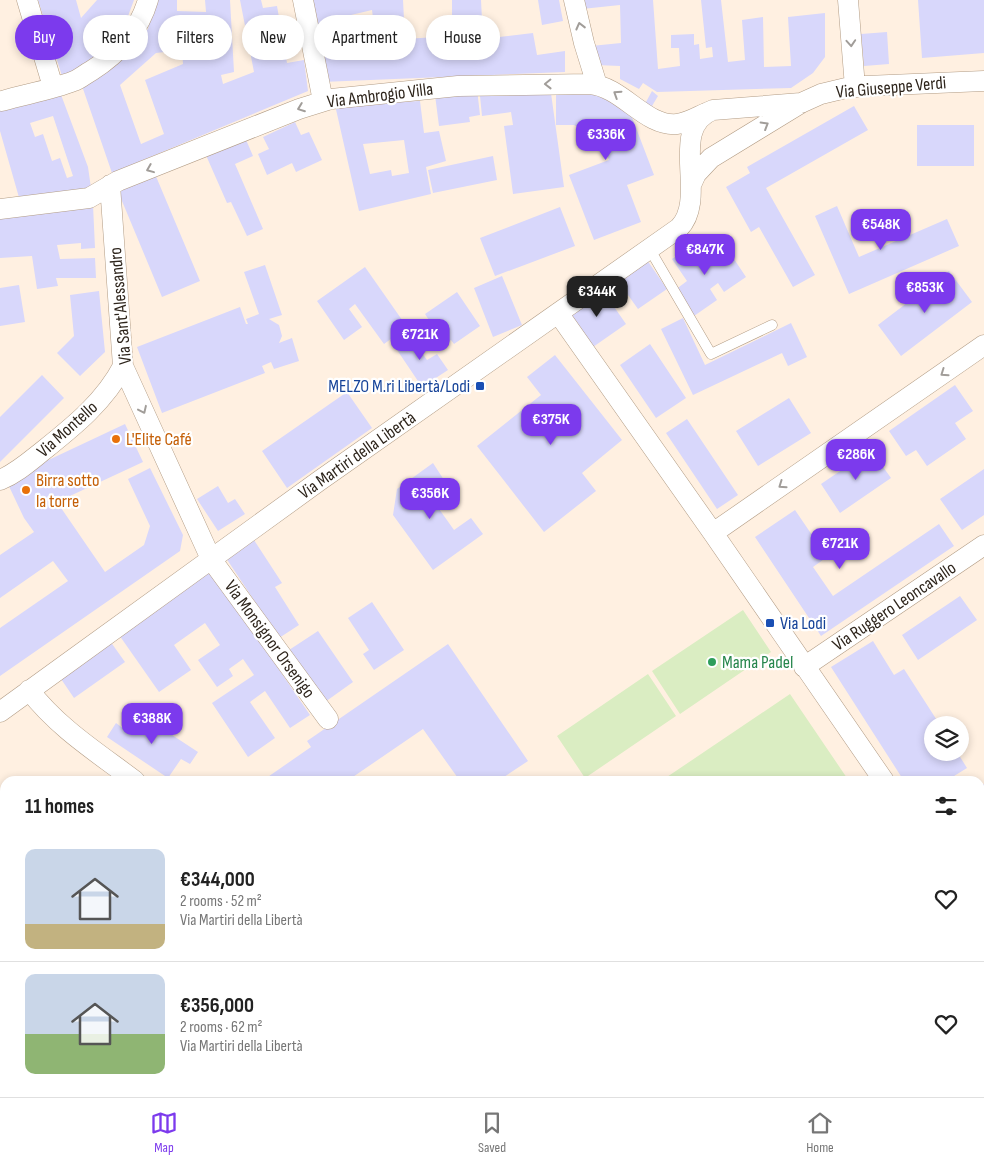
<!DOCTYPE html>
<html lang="en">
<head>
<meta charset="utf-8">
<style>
	:root { --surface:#fff; --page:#f2f2f2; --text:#222; --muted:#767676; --line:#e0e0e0; --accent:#7c3aed }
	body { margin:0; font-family:"Sofia Sans Condensed",sans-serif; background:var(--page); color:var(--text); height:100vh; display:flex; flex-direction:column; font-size:19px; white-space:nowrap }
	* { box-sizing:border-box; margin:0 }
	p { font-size:16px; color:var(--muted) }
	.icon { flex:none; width:28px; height:28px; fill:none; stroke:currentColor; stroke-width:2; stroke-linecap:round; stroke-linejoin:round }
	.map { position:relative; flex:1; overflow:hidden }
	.side { position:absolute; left:0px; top:776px; width:985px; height:321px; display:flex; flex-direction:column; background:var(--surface); border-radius:15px 15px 0 0; box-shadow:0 2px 8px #0003 }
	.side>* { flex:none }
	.guide { position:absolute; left:15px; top:15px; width:500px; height:45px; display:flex; gap:10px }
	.buttons { position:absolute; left:924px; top:716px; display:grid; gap:10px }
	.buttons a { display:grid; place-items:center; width:45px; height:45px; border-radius:50%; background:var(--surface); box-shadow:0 2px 8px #0003; font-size:25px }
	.price { position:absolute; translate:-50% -42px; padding:0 11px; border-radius:10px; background:var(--accent); color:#fff; font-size:16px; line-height:32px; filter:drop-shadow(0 1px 2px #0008) }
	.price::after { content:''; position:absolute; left:50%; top:30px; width:15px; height:11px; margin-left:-8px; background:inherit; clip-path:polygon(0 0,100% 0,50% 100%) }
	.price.current { background:#222; color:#fff }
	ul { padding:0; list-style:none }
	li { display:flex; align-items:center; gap:15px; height:125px; padding:0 25px }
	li+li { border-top:1px solid var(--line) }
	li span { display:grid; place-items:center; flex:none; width:140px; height:100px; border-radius:10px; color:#555 }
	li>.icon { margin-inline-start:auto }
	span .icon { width:60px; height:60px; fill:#fffc; stroke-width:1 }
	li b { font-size:21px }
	h2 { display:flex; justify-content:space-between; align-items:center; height:60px; padding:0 25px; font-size:21px }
	.tag { padding:0 18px; border-radius:22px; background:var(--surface); box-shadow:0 2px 8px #0003; font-size:18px; line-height:45px }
	.tag.current { background:var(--accent); color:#fff }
	.menu { display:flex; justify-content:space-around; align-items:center; height:70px; border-top:1px solid var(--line); background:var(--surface); font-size:14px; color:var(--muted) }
	.menu a { display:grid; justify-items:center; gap:2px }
	.menu .current { color:var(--accent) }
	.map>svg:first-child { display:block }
	.green { fill:#daedc2 }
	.building { fill:#d8d7fb; fill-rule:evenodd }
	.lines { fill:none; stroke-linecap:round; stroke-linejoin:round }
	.lane-casing { stroke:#b29c85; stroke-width:11 }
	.street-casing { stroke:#b29c85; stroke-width:21 }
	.primary-casing { stroke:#d9d8d6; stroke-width:29 }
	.lane { stroke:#fff; stroke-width:10 }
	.street { stroke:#fff; stroke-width:20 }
	.primary { stroke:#f8d6be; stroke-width:28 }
	.oneway { stroke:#a19d99 }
	.transit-dot { fill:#1a4fb4; stroke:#fff; stroke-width:2 }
	.food-dot { fill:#e8710a; stroke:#fff; stroke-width:2 }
	.leisure-dot { fill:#2e9e5b; stroke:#fff; stroke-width:2 }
	.labels { text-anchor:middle; stroke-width:4.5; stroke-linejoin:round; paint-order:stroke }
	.street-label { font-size:18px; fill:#2e251c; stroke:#fff }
	.transit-label { font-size:18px; fill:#164399; stroke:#fff; text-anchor:end }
	.food-label { font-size:18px; fill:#c56008; stroke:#fff; text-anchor:start }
	.leisure-label { font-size:18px; fill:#27864d; stroke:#fff; text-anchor:start }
</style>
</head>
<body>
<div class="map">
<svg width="984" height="1097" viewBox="0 0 984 1097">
	<rect width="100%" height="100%" fill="#fff0e1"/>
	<path class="green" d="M743 610 771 652 680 714 652 671Z
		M648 674 676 716 585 778 557 736Z
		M790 694 849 781H661Z"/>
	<path class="building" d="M38 0H76L81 18 97 0H134L121 35 70 76H62Z
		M154 0H177V11L206 12 205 0H230L234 72 221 75 223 84 254 72 240 0H261L263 8 277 6 287 63 304 60 308 91 112 173 81 83 125 52 148 29ZM182 50 183 64 145 80 164 134 141 144 120 85 156 53Z
		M306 0H403L405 39 452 36V0H481L483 39 533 33 537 55 565 51V72L322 82ZM372 10 377 50 368 52 365 39 338 46 334 19Z
		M538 0H559L563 21 542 25Z
		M581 0H653L658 69 680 66 679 48H671V35L694 34V45L699 44 700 59 713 57 712 47 706 48 701 0H721L728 62 745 60 742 20 763 17 764 67 791 66 788 17 825 13V57L813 73 791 88 657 92 643 83 639 89 620 79V66L596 65 591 46 621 43 620 5 582 9Z
		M918 0H984V53L922 58Z
		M887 32 889 64 864 66 861 34Z
		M550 86 564 187 513 194 504 126 513 125 511 112 482 116 480 96Z
		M477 89 480 115 469 117 470 122 439 126 435 95Z
		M590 91 630 112 654 175 627 185 641 222 594 240 569 175 609 160 602 141 574 125H556V92Z
		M652 91 658 96 652 106 659 111 656 116 634 95 646 102Z
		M60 92 88 167 91 188 20 201 0 131V108ZM53 116 73 176 67 178 60 158 52 161 43 134 35 137 30 123Z
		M420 101 424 133 439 131 446 161 426 167 431 194 359 211 335 105ZM404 140 409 173 392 176 391 170 370 174 363 144Z
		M854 106 868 130 766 188 815 275 793 287 759 227 751 232 726 187 750 173 747 167Z
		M295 122 301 135 309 132 322 160 296 172 292 163 267 175 258 154 269 149 263 137Z
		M917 125H974V166H917Z
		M244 135 253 156 235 164 263 229 247 236 231 202 227 203 205 153Z
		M493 156 497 180 433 193 428 170Z
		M155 174 200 281 162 297 117 189Z
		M93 205 95 248 81 249V243L57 245 60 259 95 258 96 278H56L58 286 37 289 32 256 0 258V217Z
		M837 206 859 257 947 219 959 246 849 294 815 216Z
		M560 207 575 246 495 276 480 238Z
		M699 241 713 260 728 250 746 277 724 292 718 283 710 289 717 300 694 316 675 290 687 281 672 259Z
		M647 260 667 289 638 309 618 281Z
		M265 265 282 315 269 319 279 325 282 336 279 343 292 338 299 361 274 369 271 362 262 366 265 373 162 413 137 347 240 307 246 324H248L246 319 259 314 244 272Z
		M365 267 407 327 384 344 355 304 349 309 362 327 344 340 317 301Z
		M949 271 972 302 901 356 878 325Z
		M502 276 522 325 493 337 474 288Z
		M19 285 25 322 0 326V288Z
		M601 288 626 324 593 347 569 311Z
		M99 291 105 352 80 376 57 353 74 336 70 295Z
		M457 292 480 326 454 344 451 340 445 344 425 314Z
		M683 318 705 365 791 323 807 357 788 366 782 353 693 395 661 329Z
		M409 334 427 360 437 354 448 370 422 387 393 344Z
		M650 344 686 398 656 418 620 365Z
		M555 355 622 440 582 473 596 491 544 532 477 446 541 395 527 377Z
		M42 375 64 398 0 462V417Z
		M955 385 973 411 955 423 966 439 927 466 916 450 906 456 889 431Z
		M347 392 372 428 287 488 262 451Z
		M789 398 811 433 758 466 736 431Z
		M687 419 738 495 717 509 666 433Z
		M125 424 143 462 57 502 105 572 144 545 150 526 128 479 150 468 183 535 180 551 0 676V628L68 581 53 561 0 598V555L34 532 24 518 6 480Z
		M871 450 891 478 840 513 821 484Z
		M433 463 444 480 427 492 454 530 471 518 483 534 433 570 393 515 397 489Z
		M984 469V515L962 530 940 499Z
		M218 486 228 503 235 499 245 514 218 531 197 499Z
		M795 510 827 557 813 567 833 596 939 524 954 546 821 636 755 537Z
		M254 540 282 583 275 587 299 625 279 638 226 558Z
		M210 568 310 715 290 728 265 691 250 702 275 738 248 757 212 703 254 675 243 659 229 669 233 676 217 687 198 660 220 645 205 623 174 645 191 670 159 692 117 632Z
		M960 596 977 620 918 660 902 635Z
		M372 602 404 650 374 670 363 654 369 650 348 618Z
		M318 631 353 682 325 702 289 650Z
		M110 641 125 662 74 698 59 676Z
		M873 641 894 675 904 669 940 725H932V752H957L967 768 946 781H904L831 667Z
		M448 644 528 761 498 781H460L423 729 347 781H262L311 747 307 741Z
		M140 714 198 752 190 764 181 759 168 778 107 737 116 723 124 729 130 720 135 723Z
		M984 784V835L980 838V786Z
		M0 805 5 809V834L0 839Z
		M0 977 5 981V1092H85L87 1097H0Z
		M185 1092H215L211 1097H190Z"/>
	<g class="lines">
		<defs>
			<path id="lane" d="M649 248 711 354 772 325"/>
			<path id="street" d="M27 0 53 87
				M303 0 323 101
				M574 0 584 43 597 85
				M848 0 855 87
				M2 101C26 94 51 90 74 81 80 79 85 74 91 71 118 54 139 31 148 0
				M110 185 123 366 211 559 328 719
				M691 185 696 174 711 158 801 103 821 94 846 88 866 86 984 81
				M0 209 89 198 118 181 299 109 331 99 458 86 590 84C623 87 645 127 677 124 687 123 697 117 706 113
				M558 313 713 533 884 781
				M0 480C17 473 30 461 44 450 74 426 105 401 123 366
				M713 533 984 345
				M804 667 984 545
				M29 690C58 728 98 753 135 781
				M0 712 319 481 679 228C709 198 667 127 713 110L801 103
				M980 903 984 905
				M0 947 5 951
				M115 1092 116 1097
				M361 1092 364 1097
				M394 1092 397 1097"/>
			<path id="primary" d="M980 955 984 953
				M721 1097 729 1092
				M767 1097 775 1092"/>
		</defs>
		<use href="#lane" class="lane-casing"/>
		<use href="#street" class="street-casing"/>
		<use href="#primary" class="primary-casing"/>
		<use href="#lane" class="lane"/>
		<use href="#street" class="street"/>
		<use href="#primary" class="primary"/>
	</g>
	<defs><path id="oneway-chevron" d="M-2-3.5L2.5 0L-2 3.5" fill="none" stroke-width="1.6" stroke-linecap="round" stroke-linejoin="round" transform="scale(1.25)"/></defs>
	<g class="oneway">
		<use href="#oneway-chevron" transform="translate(580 26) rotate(-104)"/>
		<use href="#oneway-chevron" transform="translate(851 43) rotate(86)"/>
		<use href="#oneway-chevron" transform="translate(548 84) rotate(179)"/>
		<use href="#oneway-chevron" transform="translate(617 94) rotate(-147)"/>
		<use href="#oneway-chevron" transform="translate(301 108) rotate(159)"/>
		<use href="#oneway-chevron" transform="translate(765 125) rotate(-31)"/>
		<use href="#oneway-chevron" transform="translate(150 169) rotate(158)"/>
		<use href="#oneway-chevron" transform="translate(944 373) rotate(145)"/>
		<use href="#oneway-chevron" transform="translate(143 410) rotate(65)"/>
		<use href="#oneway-chevron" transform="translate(782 485) rotate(145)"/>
	</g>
	<g class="transit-dot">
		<rect x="475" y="381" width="10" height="10" rx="2.5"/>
		<rect x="765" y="618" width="10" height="10" rx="2.5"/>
	</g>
	<g class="food-dot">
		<circle cx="116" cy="439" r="5"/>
		<circle cx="26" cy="490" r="5"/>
	</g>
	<circle class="leisure-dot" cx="712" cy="662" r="5"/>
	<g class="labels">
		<g class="street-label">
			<text transform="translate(891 87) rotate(-5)" y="6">Via Giuseppe Verdi</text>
			<text transform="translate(380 95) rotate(-7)" y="6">Via Ambrogio Villa</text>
			<text transform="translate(120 306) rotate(-95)" y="6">Via Sant'Alessandro</text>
			<text transform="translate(67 429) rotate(-42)" y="6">Via Montello</text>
			<text transform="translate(357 455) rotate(-35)" y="6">Via Martiri della Libertà</text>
			<text transform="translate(894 606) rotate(-34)" y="6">Via Ruggero Leoncavallo</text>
			<text transform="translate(270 639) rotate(54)" y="6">Via Monsignor Orsenigo</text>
		</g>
		<g class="transit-label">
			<text x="470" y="392">MELZO M.ri Libertà/Lodi</text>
			<text x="780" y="629" text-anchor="start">Via Lodi</text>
		</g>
		<g class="food-label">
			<text x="126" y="445">L'Elite Café</text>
			<text x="36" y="486">Birra sotto<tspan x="36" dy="21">la torre</tspan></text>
		</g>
		<g class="leisure-label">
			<text x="722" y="668">Mama Padel</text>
		</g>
	</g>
</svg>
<div class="buttons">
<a><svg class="icon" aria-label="layers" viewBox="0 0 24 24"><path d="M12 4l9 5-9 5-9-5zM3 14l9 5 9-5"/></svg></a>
</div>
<b class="price" style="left:606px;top:161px">€336K</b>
<b class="price" style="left:881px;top:251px">€548K</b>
<b class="price" style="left:705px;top:276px">€847K</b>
<b class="price" style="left:925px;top:314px">€853K</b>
<b class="price current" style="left:597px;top:318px">€344K</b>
<b class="price" style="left:420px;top:361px">€721K</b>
<b class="price" style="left:551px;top:446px">€375K</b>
<b class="price" style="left:856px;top:481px">€286K</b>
<b class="price" style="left:430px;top:520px">€356K</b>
<b class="price" style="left:840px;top:570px">€721K</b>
<b class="price" style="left:152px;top:745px">€388K</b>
<div class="guide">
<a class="tag current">Buy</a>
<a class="tag">Rent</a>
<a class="tag">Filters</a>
<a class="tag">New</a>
<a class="tag">Apartment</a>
<a class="tag">House</a>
</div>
<section class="side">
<h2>11 homes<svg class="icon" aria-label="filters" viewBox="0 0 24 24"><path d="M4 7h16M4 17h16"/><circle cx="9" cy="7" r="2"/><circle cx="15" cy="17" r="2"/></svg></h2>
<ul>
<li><span style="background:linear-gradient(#c9d6e8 75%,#c2b280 0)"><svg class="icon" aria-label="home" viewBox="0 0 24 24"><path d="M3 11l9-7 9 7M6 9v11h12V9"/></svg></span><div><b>€344,000</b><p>2 rooms · 52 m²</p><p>Via Martiri della Libertà</p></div><svg class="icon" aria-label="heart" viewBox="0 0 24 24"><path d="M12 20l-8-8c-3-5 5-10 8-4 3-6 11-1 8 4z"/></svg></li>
<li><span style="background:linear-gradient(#c9d6e8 60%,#8fb573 0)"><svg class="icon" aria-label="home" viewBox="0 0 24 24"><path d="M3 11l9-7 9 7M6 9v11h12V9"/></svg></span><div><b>€356,000</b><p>2 rooms · 62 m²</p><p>Via Martiri della Libertà</p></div><svg class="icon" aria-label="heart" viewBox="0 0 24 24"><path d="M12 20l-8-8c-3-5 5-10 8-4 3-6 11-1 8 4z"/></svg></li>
</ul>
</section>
</div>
<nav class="menu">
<a class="current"><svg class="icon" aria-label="map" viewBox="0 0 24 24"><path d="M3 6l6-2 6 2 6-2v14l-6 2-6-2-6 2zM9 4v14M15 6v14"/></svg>Map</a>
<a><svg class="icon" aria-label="saved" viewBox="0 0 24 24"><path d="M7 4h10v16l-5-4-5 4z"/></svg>Saved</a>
<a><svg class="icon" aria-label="home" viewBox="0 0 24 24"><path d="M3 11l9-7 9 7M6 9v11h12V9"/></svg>Home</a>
</nav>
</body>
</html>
